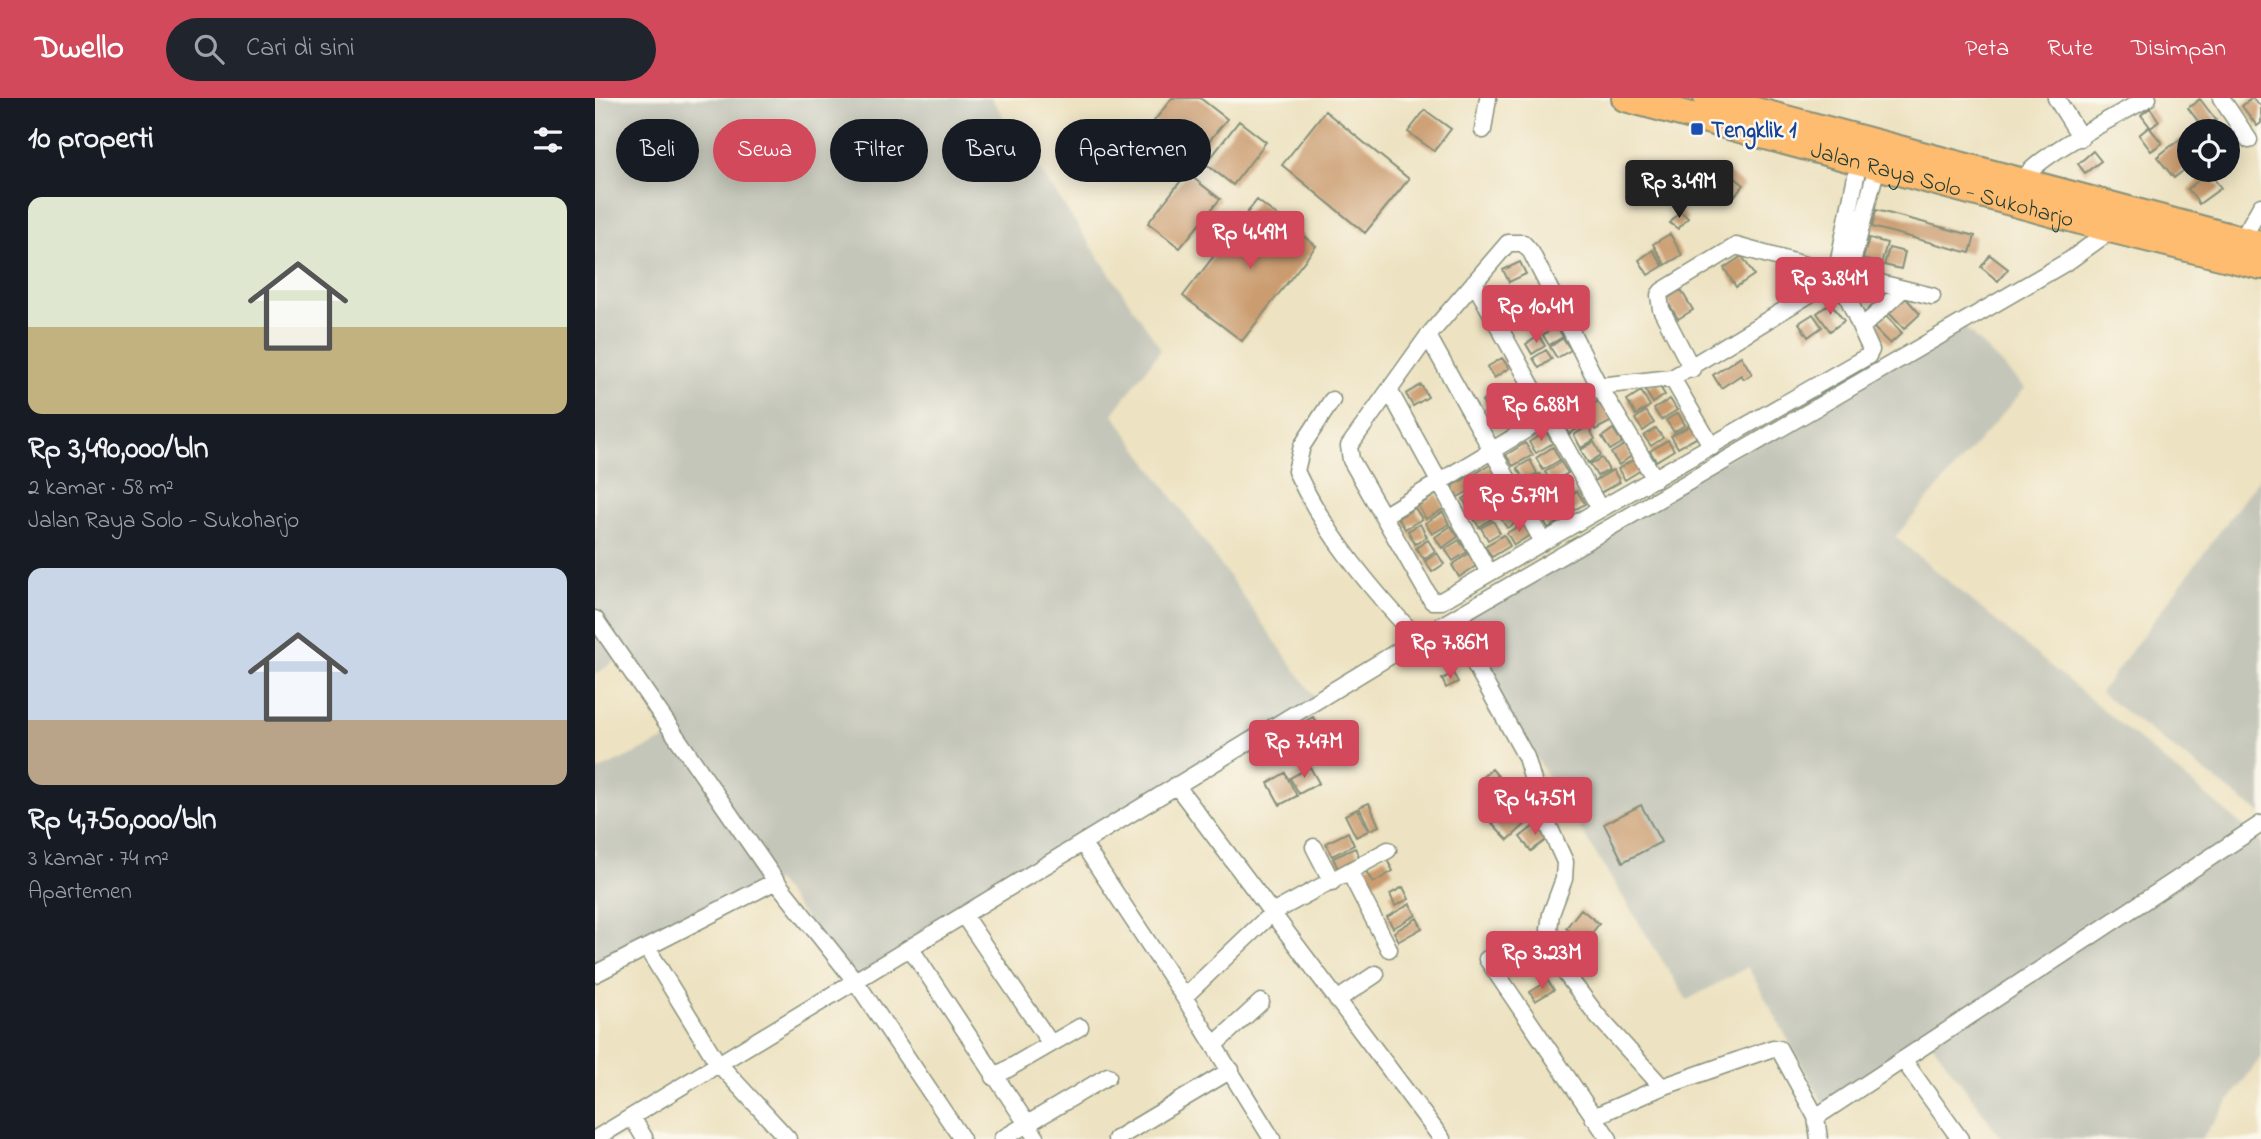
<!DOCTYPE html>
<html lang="id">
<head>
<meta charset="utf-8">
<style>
	:root { --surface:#171b24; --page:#20242c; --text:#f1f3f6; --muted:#9ea1a6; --accent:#d1495b }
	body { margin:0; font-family:"Indie Flower",sans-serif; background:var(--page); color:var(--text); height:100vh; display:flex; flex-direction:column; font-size:26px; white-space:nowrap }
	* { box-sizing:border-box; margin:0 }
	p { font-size:23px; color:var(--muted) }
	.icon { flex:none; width:38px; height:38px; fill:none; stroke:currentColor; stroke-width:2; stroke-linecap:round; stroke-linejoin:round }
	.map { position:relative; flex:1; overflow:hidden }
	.side { display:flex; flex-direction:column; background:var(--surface); width:595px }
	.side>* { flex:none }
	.hud { position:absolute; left:21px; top:21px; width:665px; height:63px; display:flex; gap:14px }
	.controls { position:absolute; left:1582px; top:21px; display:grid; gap:14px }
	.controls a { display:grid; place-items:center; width:63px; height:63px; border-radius:50%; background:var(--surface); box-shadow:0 4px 18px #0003; font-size:35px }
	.price { position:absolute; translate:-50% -60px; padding:0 16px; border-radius:7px; background:var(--accent); color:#fff; font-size:23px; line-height:46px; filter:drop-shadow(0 2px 4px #0008) }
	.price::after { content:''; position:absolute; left:50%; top:42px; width:21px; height:16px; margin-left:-10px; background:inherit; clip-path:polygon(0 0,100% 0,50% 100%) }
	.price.on { background:#222; color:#fff }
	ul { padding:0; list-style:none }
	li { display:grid; align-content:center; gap:14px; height:371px; padding:0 28px }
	li span { display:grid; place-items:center; height:217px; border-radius:14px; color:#555 }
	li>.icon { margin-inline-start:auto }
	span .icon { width:126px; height:126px; fill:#fffc; stroke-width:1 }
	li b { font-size:30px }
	h2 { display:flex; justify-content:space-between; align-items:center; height:84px; padding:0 28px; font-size:30px }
	.pill { padding:0 24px; border-radius:32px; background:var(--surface); box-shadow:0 4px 18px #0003; font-size:24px; line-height:63px }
	.pill.on { background:var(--accent); color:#fff }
	header { display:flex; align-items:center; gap:42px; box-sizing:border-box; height:98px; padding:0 35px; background:var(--accent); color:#fff }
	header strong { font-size:33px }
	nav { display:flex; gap:38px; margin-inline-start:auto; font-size:24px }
	.search { width:490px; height:63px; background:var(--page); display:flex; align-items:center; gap:18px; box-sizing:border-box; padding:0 24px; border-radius:38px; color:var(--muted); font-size:26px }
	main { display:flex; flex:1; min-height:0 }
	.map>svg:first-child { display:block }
	.industrial { fill:#c4c6b9 }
	.building { fill:#cb9c70 }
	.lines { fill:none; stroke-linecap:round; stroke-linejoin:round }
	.street-casing { stroke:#86907a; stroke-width:19 }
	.primary-casing { stroke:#86907a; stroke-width:30 }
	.street { stroke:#fff; stroke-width:16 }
	.primary { stroke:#fdbc6f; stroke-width:26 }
	.transit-dot { fill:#1a4fb4; stroke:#fbf7ec; stroke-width:2.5 }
	.labels { text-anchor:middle; stroke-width:5; stroke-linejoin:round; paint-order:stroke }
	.transit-label { font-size:23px; font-weight:bold; fill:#164399; stroke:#fbf7ec; text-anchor:start }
	.street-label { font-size:23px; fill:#1f3d34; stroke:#fbf7ec }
</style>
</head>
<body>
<header>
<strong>Dwello</strong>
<div class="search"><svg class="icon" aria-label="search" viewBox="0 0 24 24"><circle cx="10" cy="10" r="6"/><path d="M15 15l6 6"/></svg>Cari di sini</div>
<nav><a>Peta</a><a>Rute</a><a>Disimpan</a></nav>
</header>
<main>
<section class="side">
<h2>10 properti<svg class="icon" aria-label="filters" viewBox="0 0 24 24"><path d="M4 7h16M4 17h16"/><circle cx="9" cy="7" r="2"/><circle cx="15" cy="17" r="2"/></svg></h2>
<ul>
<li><span style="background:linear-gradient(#dfe7d0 60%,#c2b280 0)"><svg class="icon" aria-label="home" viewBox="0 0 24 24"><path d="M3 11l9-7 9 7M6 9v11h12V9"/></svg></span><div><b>Rp 3,490,000/bln</b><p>2 kamar · 58 m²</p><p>Jalan Raya Solo - Sukoharjo</p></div></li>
<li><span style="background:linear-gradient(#c9d6e8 70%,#b9a48a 0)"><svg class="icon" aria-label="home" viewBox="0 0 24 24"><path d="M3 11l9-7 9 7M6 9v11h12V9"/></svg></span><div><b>Rp 4,750,000/bln</b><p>3 kamar · 74 m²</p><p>Apartemen</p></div></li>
</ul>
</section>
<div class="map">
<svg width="1666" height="1041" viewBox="0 0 1666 1041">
	<rect width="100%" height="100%" fill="#fbf7ec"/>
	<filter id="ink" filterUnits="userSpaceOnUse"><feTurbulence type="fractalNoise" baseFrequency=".0143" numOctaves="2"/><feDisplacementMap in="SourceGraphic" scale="14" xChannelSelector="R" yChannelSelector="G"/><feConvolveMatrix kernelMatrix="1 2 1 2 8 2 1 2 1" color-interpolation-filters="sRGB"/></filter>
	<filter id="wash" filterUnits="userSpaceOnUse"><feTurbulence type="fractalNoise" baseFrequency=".00686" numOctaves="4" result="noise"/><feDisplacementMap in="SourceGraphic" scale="28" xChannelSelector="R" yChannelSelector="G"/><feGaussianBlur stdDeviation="1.57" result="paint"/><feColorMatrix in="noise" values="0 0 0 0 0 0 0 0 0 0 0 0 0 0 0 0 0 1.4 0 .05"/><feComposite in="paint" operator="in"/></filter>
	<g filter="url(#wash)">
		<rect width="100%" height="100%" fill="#ede2c1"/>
		<path class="industrial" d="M0 0H396L566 251 518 316 722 602 261 884 181 783 0 874V674L80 637 25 559 0 577Z
			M1365 225 1430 290 1300 439 1666 743V959L1606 1041H1407L1337 945 1232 1012 1153 869 1092 902 856 523Z
			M1666 378V716L1505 595Z"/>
		<g id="blocks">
			<path class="building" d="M577 0H605L632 21 603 57 559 23Z
				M1657 0 1666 8V25L1662 28 1647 8Z
				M1605 1 1621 22 1609 31 1593 10Z
				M1555 10 1564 23 1556 30 1546 17Z
				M830 12 856 31 839 53 813 34Z
				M730 13 814 81 770 135 687 67Z
				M644 23 671 44 638 87 611 66Z
				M1554 29 1567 45 1556 53 1544 37Z
				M1594 34V68L1579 80 1562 59Z
				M1498 53 1506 63 1490 75 1483 66Z
				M1125 68 1149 87 1137 101 1113 81Z
				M1614 74 1626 90 1604 106 1593 91Z
				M592 75 625 101 585 150 553 125Z
				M662 102 721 148 647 243 588 198Z
				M1281 112 1380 138 1375 155 1277 129Z
				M1085 113 1093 120 1083 131 1075 125Z
				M1075 136 1087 157 1070 167 1058 146Z
				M1274 140 1292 145 1286 166 1268 161Z
				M1294 150 1310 154 1306 171 1289 167Z
				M1058 152 1068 168 1053 177 1044 162Z
				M1395 157 1413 171 1403 183 1386 169Z
				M1147 158 1159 177 1141 189 1129 170Z
				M925 164 931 176 914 184 908 172Z
				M1086 192 1098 212 1083 221 1071 201Z
				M922 199 929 210 916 218 909 207Z
				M1310 199 1325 216 1309 231 1294 215Z
				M1236 205 1249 223 1235 233 1222 215Z
				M1218 216 1227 229 1213 239 1204 225Z
				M1291 218 1307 235 1295 246 1279 230Z
				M962 228 968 239 954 247 948 237Z
				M944 238 950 248 937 256 931 246Z
				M968 240 976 252 962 260 955 249Z
				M951 252 957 261 944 270 938 260Z
				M1146 258 1157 276 1149 281 1146 277 1126 290 1118 277Z
				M907 260 914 270 899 280 892 269Z
				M1062 284 1070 297 1058 305 1050 292Z
				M826 287 833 299 818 308 811 296Z
				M1046 293 1055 308 1041 317 1032 302Z
				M899 295 907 308 895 315 887 303Z
				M927 299 934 312 921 320 913 307Z
				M1075 301 1082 312 1066 322 1059 311Z
				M1005 302 1017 323 1000 332 989 312Z
				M985 313 992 325 974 336 967 324Z
				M1051 313 1059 325 1048 333 1040 321Z
				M1083 315 1090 327 1079 334 1071 322Z
				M1096 327 1103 339 1083 350 1076 338Z
				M993 328 1000 341 986 350 979 337Z
				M1061 330 1068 340 1056 348 1049 338Z
				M1018 331 1027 345 1015 352 1007 339Z
				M951 334 958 345 941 355 934 344Z
				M1073 342 1079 352 1061 363 1055 353Z
				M999 344 1006 357 993 365 986 352Z
				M930 345 938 357 918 368 911 357Z
				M1029 347 1036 358 1024 367 1016 355Z
				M958 349 965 362 948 372 941 360Z
				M1007 360 1014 372 1002 378 995 366Z
				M1039 361 1046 372 1030 382 1023 371Z
				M935 362 942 375 930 382 922 370Z
				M966 364 973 375 957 385 950 374Z
				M898 365 905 376 884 388 878 377Z
				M1018 372 1025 384 1005 395 999 383Z
				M945 376 952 389 938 397 931 384Z
				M875 378 881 389 863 399 857 388Z
				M902 381 910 394 895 403 887 390Z
				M953 392 960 403 946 411 940 400Z
				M881 393 889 406 875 414 868 401Z
				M982 393 990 406 972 416 964 403Z
				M842 396 850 410 831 421 823 408Z
				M912 396 919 408 902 418 894 406Z
				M963 406 971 420 953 430 945 416Z
				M888 409 896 421 884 429 876 416Z
				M820 410 827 421 810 431 803 420Z
				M919 411 925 422 912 430 905 419Z
				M848 414 854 426 837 436 830 425Z
				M898 423 905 435 893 442 886 430Z
				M930 424 937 436 919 447 912 435Z
				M825 426 832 439 820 446 813 433Z
				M856 428 863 439 847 450 840 439Z
				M909 437 915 448 897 459 890 448Z
				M833 442 840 453 829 461 821 450Z
				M864 442 872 454 858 463 850 451Z
				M876 454 884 466 864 479 857 467Z
				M842 455 849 466 837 474 830 463Z
				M858 575 863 584 851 590 847 581Z
				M718 619 734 648 722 654 706 626Z
				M705 632 721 662 708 670 692 639Z
				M715 669 724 685 704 696 695 680Z
				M897 671 912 689 900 699 885 681Z
				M690 675 702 698 685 707 673 685Z
				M774 705 784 728 775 732 764 709Z
				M1046 707 1066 744 1028 764 1009 726Z
				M762 711 773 733 761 739 750 717Z
				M922 711 933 724 913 742 897 725 906 717 911 722Z
				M944 724 955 739 936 753 925 739Z
				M753 734 759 747 737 758 731 745Z
				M760 750 765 760 743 771 738 760Z
				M790 758 798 773 778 785 769 770Z
				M808 789 814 801 800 808 795 796Z
				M815 806 821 817 798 830 792 819Z
				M986 811 1004 826 989 845 971 830Z
				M822 820 827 830 804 843 799 834Z
				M953 883 959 892 940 903 935 894Z"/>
		</g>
	</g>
	<g filter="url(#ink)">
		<use href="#blocks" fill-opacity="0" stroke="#86907a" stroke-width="2"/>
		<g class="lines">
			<defs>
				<path id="street" d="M1461 0 1486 40
					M1626 0 1654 42
					M888 32 893 0
					M1423 88C1437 59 1522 18 1553 0
					M1646 143 1666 108
					M1243 167 1264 63
					M1255 172 1282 68
					M1257 178 1337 198
					M879 184 1005 411
					M1249 190 1266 230 1307 192
					M833 238 948 444 846 503H837L756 362 754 348 833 238 913 145H928L936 154 1004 288 1060 381
					M1097 271 1066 211 1064 197 1067 193 1141 148 1235 174
					M1077 280 1117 349
					M794 292 894 475
					M737 302 707 348 701 373C730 436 776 491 823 541
					M788 418 1004 288 1077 280 1235 184
					M948 444 1273 258 1276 252 1266 230
					M0 521 181 783 261 884 367 1041
					M856 523 931 659 947 713 970 764 969 781 956 816 954 831 971 876 1001 916 1067 989 1178 950 1184 951 1221 1019 1224 1041
					M581 687 847 1041
					M488 746 589 899 677 1041
					M719 749 737 784
					M755 775 794 851
					M369 818 456 946
					M52 850 122 964 193 1041
					M316 851 442 1041
					M892 861 1014 1041
					M0 876 181 783
					M589 899 677 815 793 752
					M742 902 781 876
					M619 947 666 904
					M1309 963 1365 1041
					M399 979 485 929
					M37 1019 50 1041
					M998 1019 1067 989
					M1221 1019 1666 726
					M0 1041 823 541 1475 162 1522 128
					M407 1041 513 978
					M521 1041 636 972"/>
				<g id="primary">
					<path id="s1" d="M1030 0 1519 132 1666 168"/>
					<path d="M1112 0 1666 147"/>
				</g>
			</defs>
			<use href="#street" class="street-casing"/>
			<use href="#primary" class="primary-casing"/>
			<use href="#street" class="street"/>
			<use href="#primary" class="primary"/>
		</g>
	</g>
	<rect class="transit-dot" x="1095" y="24" width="14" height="14" rx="3.5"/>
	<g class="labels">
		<g class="transit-label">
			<text x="1116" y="39">Tengklik 1</text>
		</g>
		<g class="street-label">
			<text dy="8" stroke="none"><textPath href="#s1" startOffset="329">Jalan Raya Solo - Sukoharjo</textPath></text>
		</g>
	</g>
</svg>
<div class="controls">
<a><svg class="icon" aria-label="locate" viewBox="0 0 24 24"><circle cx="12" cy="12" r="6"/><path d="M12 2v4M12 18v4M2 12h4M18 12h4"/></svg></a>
</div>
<b class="price on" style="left:1084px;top:122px">Rp 3.49M</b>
<b class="price" style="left:655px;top:173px">Rp 4.49M</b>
<b class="price" style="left:1235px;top:219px">Rp 3.84M</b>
<b class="price" style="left:941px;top:247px">Rp 10.4M</b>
<b class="price" style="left:946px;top:345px">Rp 6.88M</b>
<b class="price" style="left:924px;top:436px">Rp 5.79M</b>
<b class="price" style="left:855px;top:583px">Rp 7.86M</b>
<b class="price" style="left:709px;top:682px">Rp 7.47M</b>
<b class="price" style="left:940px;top:739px">Rp 4.75M</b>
<b class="price" style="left:947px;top:893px">Rp 3.23M</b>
<div class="hud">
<a class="pill">Beli</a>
<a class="pill on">Sewa</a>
<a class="pill">Filter</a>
<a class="pill">Baru</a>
<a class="pill">Apartemen</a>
</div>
</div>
</main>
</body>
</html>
